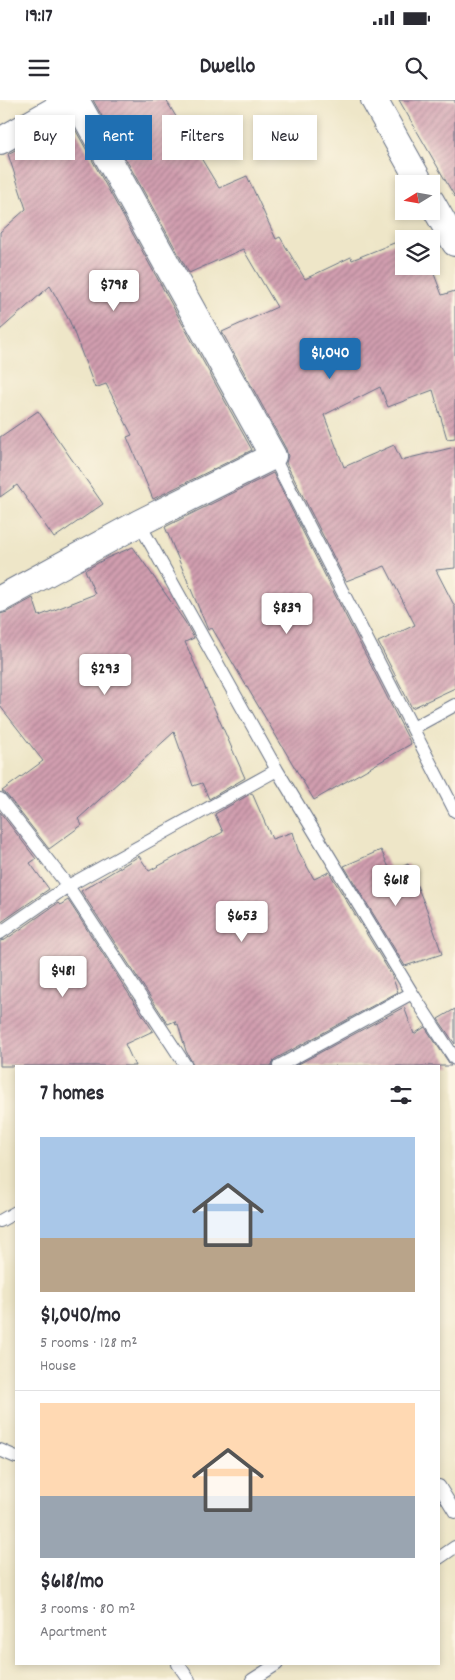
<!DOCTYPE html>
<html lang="en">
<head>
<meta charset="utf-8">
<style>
	:root { --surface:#fff; --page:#f7f7f7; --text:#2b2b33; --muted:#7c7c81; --line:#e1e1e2; --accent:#1f6fb2 }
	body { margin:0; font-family:Dekko,sans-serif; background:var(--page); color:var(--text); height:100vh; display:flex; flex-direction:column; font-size:19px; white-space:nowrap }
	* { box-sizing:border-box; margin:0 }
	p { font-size:16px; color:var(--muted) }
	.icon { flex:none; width:28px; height:28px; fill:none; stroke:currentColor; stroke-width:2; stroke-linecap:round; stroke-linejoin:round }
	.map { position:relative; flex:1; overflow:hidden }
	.sheet { position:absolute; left:15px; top:965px; width:425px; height:600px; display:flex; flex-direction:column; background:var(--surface); border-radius:0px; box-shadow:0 2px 8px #0003 }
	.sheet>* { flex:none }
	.guide { position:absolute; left:15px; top:15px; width:425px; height:45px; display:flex; gap:10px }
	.needle { width:32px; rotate:259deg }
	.controls { position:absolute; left:395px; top:75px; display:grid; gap:10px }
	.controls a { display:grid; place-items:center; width:45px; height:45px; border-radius:0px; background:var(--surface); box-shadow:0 2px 8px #0003; font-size:25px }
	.price { position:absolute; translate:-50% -42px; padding:0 11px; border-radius:5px; background:#fff; color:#222; font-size:16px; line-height:32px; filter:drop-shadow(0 1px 2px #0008) }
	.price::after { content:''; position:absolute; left:50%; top:30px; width:15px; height:11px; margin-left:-8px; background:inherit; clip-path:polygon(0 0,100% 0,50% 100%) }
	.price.active { background:var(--accent); color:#fff }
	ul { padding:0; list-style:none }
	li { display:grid; align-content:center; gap:10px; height:265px; padding:0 25px }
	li+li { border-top:1px solid var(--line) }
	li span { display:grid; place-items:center; height:155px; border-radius:0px; color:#555 }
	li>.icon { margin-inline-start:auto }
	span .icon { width:90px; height:90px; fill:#fffc; stroke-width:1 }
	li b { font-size:21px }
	h2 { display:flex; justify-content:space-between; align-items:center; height:60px; padding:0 25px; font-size:21px }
	.chip { padding:0 18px; border-radius:0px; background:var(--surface); box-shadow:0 2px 8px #0003; font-size:18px; line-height:45px }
	.chip.active { background:var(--accent); color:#fff }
	.status { display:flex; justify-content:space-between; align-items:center; height:35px; padding:0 25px; background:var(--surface); direction:ltr }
	.status svg { height:14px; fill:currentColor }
	header { display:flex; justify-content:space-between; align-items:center; height:65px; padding:0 25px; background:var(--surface); font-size:22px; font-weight:700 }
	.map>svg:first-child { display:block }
	.building { fill:url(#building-hatch) }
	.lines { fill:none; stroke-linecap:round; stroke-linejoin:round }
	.lane-casing { stroke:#656f83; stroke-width:14 }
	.street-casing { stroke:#656f83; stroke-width:28 }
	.lane { stroke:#fff; stroke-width:12 }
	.street { stroke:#fff; stroke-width:26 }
</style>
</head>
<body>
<div class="status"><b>19:17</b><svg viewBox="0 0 49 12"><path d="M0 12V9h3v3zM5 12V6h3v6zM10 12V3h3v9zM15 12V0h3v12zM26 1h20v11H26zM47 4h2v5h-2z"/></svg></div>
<header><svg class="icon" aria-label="menu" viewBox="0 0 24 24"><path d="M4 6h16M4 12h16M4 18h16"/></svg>Dwello<svg class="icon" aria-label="search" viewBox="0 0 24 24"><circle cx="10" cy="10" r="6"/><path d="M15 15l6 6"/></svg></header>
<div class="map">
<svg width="455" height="1580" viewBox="0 0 455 1580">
	<defs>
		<pattern id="building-hatch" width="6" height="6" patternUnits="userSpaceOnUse" patternTransform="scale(1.25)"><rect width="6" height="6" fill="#d19eaf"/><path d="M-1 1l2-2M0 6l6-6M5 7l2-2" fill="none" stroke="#a98192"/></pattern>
	</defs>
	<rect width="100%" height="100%" fill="#fcf5e5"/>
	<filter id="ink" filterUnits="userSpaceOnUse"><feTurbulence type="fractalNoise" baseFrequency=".02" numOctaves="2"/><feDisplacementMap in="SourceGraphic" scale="10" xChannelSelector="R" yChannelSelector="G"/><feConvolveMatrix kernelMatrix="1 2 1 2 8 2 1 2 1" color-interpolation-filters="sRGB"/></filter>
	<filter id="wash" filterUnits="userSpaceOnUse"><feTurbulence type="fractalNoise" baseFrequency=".0096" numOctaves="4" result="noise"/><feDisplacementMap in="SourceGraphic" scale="20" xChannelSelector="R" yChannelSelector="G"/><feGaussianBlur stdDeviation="1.12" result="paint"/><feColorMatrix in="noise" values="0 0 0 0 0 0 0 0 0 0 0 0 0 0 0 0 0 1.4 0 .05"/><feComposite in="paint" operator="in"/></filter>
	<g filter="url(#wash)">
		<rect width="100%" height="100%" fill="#eee6c8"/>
		<g id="blocks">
			<path class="building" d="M93 0H166L219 88 247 76 276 139 280 137 305 179 351 157 352 160 404 139V166H431L442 195 455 191V338L447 339 433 290 388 307 380 287 324 315 344 367 394 345 401 360 455 347V468L436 470 455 507V588L412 608 378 542 415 525 385 466 346 481 286 363 288 356 286 349 222 232 277 207 243 149 189 173Z
				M399 0H455V97Z
				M70 20 252 350 153 399 127 337 132 335 106 284 95 288 70 222 50 186 0 230V132L26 109 8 54 61 24Z
				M38 311 103 404 54 438 17 385 0 397V337Z
				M273 373 411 644 314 700 212 528 208 530 165 427Z
				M133 447 185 522 194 538 185 542 245 678 209 699 202 683 193 686 174 632 78 719 82 725 49 749 6 694 2 691 43 661 0 606V514L7 512 33 498 39 516 95 494 85 470 107 458Z
				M252 693 272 739 293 732 298 750 314 779 329 772 391 874 398 892 275 959 271 966H194L186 951 178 924 176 925 175 921 168 924 81 791 139 756 149 771 223 732 215 714Z
				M0 712 36 759 30 763 49 789 0 823Z
				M381 750 391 772 408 764 427 810 442 854 405 866 344 766Z
				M68 800 153 931 125 944 135 966H0V841L5 840 58 803 60 805Z
				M404 907 414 934 425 927 451 966H295Z
				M455 909V944L438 919Z"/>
		</g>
	</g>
	<g filter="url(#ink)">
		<use href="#blocks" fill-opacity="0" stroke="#656f83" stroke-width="1"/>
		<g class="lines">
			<defs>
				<path id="lane" d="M273 356 455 711
					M139 423 277 670 412 893 455 959
					M413 628 455 605
					M0 699 68 786 186 966
					M0 833 68 786 277 670
					M279 966 412 893
					M0 1121 16 1112
					M0 1350 16 1357
					M439 1386 455 1412
					M439 1458 455 1447
					M178 1564 189 1580
					M252 1580 277 1564"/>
				<path id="street" d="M374 0 421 84
					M0 41 72 0
					M431 101 455 143
					M0 499 139 423 273 356 76 0"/>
			</defs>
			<use href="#lane" class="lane-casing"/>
			<use href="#street" class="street-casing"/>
			<use href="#lane" class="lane"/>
			<use href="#street" class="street"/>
		</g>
	</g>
</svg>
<div class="controls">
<a><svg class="needle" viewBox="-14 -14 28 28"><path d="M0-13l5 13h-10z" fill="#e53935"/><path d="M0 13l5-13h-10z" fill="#7c7c81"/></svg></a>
<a><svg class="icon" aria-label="layers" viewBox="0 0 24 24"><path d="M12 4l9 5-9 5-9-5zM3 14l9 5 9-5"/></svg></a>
</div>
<b class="price" style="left:114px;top:212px">$798</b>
<b class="price active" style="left:330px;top:280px">$1,040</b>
<b class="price" style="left:287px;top:535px">$839</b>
<b class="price" style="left:105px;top:596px">$293</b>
<b class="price" style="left:396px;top:807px">$618</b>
<b class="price" style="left:242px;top:843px">$653</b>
<b class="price" style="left:63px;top:898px">$481</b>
<div class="guide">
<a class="chip">Buy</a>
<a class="chip active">Rent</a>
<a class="chip">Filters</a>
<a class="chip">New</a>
</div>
<section class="sheet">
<h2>7 homes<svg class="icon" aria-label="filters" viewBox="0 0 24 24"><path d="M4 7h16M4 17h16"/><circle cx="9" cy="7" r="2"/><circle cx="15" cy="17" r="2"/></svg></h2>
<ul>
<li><span style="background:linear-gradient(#a9c7e8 65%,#b9a48a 0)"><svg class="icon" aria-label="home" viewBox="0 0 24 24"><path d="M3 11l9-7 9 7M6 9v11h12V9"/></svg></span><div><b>$1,040/mo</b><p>5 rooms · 128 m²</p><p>House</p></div></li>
<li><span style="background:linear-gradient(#ffd9b3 60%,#9aa5b1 0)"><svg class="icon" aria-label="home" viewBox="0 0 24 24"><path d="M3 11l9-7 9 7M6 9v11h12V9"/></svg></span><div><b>$618/mo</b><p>3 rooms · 80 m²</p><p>Apartment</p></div></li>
</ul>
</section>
</div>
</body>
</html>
